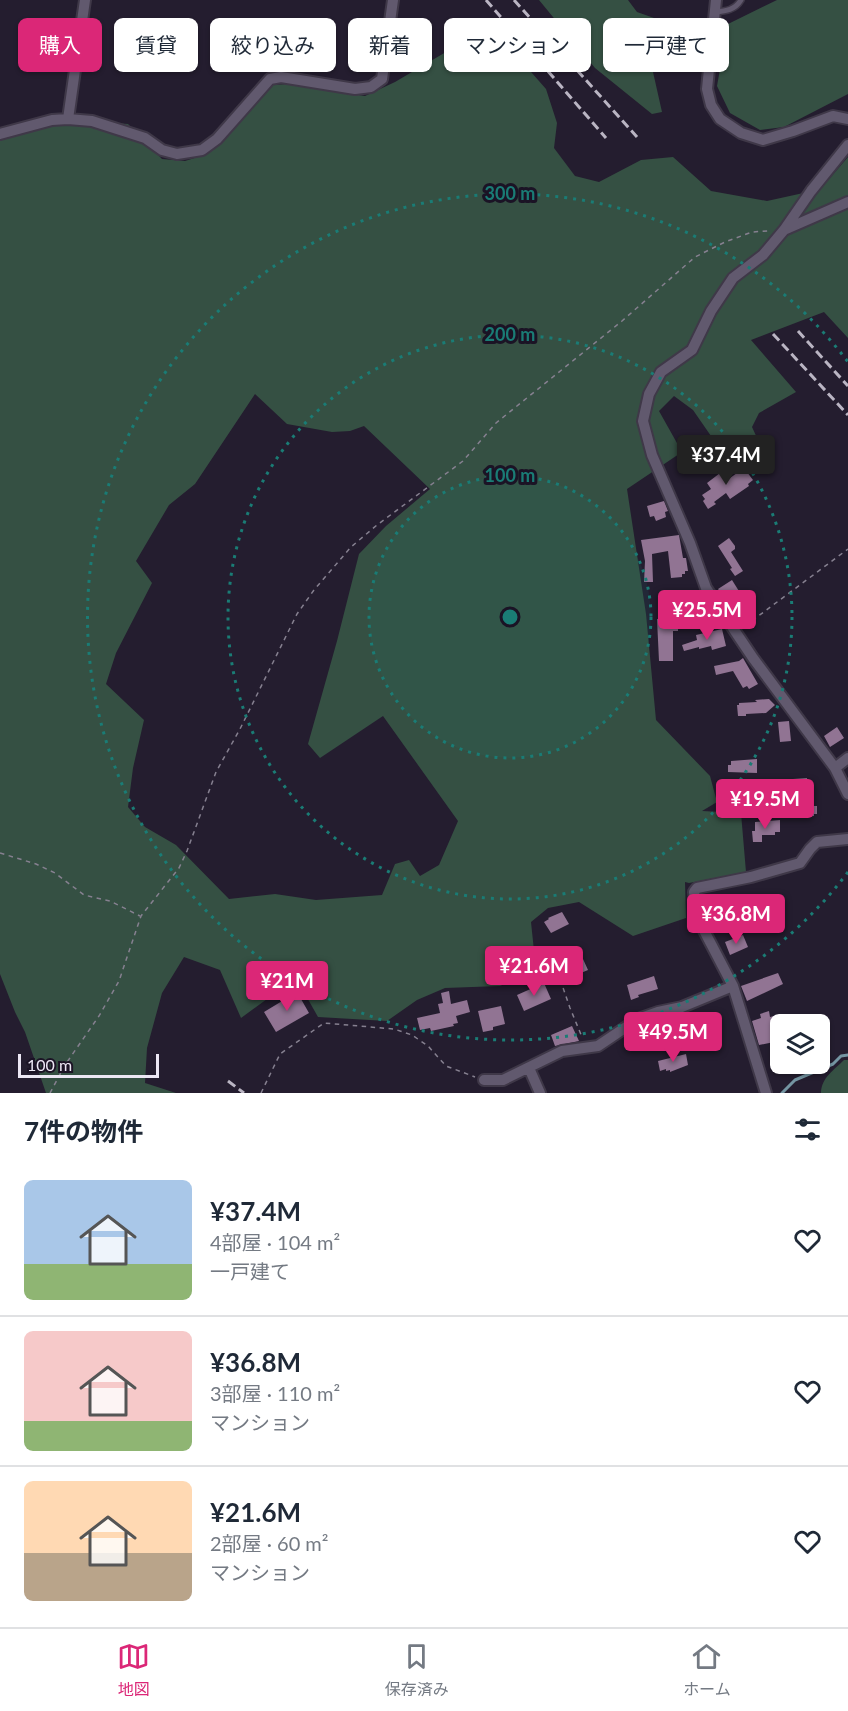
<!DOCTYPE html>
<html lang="ja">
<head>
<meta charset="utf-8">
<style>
	:root { --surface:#fff; --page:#f2f2f3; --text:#1f2937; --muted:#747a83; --line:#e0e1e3; --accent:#db2777 }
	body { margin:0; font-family:Lato,"Noto Sans JP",sans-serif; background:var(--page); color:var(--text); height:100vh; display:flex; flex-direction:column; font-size:22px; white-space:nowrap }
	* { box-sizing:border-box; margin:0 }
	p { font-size:20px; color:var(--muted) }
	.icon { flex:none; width:33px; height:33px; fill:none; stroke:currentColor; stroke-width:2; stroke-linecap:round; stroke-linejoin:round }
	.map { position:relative; height:1093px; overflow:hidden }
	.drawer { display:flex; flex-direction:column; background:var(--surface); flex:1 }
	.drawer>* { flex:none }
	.banner { position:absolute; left:18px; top:18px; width:813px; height:54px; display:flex; gap:12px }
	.tools { position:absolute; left:770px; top:1014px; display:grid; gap:12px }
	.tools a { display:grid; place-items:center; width:60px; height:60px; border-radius:9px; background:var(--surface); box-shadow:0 2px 4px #0004; font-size:30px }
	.scale { position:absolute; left:18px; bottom:15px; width:141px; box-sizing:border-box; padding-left:6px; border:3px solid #ece7f4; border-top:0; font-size:16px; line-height:21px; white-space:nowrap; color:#ece7f4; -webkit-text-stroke:4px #1b1325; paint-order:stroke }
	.price { position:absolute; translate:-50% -51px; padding:0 14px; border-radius:6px; background:var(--accent); color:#fff; font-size:20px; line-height:39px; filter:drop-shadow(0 2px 3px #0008) }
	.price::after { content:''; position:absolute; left:50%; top:36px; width:18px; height:14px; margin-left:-9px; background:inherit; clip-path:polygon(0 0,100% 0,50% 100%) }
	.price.on { background:#222; color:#fff }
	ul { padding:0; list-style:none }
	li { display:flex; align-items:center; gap:18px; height:150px; padding:0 24px }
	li+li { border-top:2px solid var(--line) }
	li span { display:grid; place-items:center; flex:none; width:168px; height:120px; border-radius:9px; color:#555 }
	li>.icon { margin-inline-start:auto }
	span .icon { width:72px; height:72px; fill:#fffc; stroke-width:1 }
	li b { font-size:26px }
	h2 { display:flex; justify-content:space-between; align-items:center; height:72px; padding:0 24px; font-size:26px }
	.pill { padding:0 21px; border-radius:9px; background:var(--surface); box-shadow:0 2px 4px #0004; font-size:21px; line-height:54px }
	.pill.on { background:var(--accent); color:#fff }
	.menu { display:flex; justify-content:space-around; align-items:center; height:84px; border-top:2px solid var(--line); background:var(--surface); font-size:16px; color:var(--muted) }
	.menu a { display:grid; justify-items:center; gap:3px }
	.menu .on { color:var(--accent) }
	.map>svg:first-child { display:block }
	.green { fill:#355043; fill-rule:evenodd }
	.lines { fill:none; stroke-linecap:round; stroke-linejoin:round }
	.stream { stroke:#7495a2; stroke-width:3 }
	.building { fill:#917493 }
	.service-casing { stroke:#3f3848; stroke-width:8 }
	.minor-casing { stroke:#3f3848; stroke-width:14 }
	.path { stroke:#868090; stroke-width:1.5; stroke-dasharray:4.5 4.5; stroke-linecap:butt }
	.service { stroke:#61596e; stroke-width:5 }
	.minor { stroke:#61596e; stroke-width:10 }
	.rail { stroke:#bab5c3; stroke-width:3; stroke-dasharray:9 4.5; stroke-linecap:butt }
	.ring { fill:none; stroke:#1a7c75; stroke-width:3; stroke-dasharray:3 6 }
	.centre { fill:#1a7c75; stroke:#1b1325; stroke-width:3 }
	.ring-label { font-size:18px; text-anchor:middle; font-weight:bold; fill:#1a7c75; stroke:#1b1325; stroke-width:6; stroke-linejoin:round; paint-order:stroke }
</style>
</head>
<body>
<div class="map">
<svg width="848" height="1093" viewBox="0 0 848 1093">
	<rect width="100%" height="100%" fill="#241d2f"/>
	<path class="green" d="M539 0H628L637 12 654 18 660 24 650 37 653 72 662 112 652 114 595 68Z
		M777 0H848V94L784 127 760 130 730 113 717 86 728 24Z
		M485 29 496 32 546 89 557 123 554 148 575 176 599 182 641 160 673 157 711 191 767 201 808 192 829 179 848 157V338L824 312 751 340 796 392 759 413 752 427 758 440 745 451 720 449 693 410 674 396 659 411 682 452 627 489 646 614 656 720 710 776 717 802 702 811 741 813 746 872 689 883 685 882 686 918 633 936 579 902 548 908 531 922 536 970 500 986 445 988 417 1000 387 1021 318 1017 296 978 241 1018 220 970 184 957 162 993 147 1048 145 1083 176 1093H46L25 1032 15 1012 0 974V132L65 119 128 124 162 159 185 161 207 154 271 85 289 84 365 96 395 82ZM255 394 287 424 332 432 350 431 364 426 430 489 386 526 359 554 337 641 308 744 320 758 383 716 458 821 439 865 420 876 409 860 395 864 382 895 316 900 275 894 229 899 176 845 145 827 128 807 133 768 144 720 106 684 116 653 152 583 136 561 169 505 195 484Z
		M844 1060H848V1093H821C821 1078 834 1070 844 1060Z"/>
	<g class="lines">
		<path class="stream" d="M782 1093 795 1080 833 1064 841 1056 848 1055"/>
	</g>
	<path class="building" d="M744 468 753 480 748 484 749 486 730 499 726 493 714 502 716 504 708 509 703 501 705 499 702 495 711 489 707 483 724 470 730 478Z
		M664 501 668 511 665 512 666 517 656 521 654 516 650 517 647 506Z
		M679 535 683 558H686L688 571H685V574H682V577L671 578 668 551 652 554 653 582H644L645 561 641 540Z
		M729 538 735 546V549L731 552 743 571 735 576 730 569 732 568 718 546Z
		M732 580 742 596 728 604 718 589Z
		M657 619H678V631H673V661H659Z
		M722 629 726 646 712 650 711 646 699 649V647L684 651 682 645 697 640 696 635Z
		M743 658 758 684 749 689 747 686 743 688 733 671 716 675 714 666 739 661Z
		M769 699 775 705 766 713 746 714V716H738L737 705H739V703L757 702 755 700Z
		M789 721 791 741 780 742 778 722Z
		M837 727 844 738 830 747 824 736Z
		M757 759V773L728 772V765H731V761Z
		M807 778 808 790 780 792 779 780Z
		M754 792 761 793 760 812 748 811 749 800H753Z
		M812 799 813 806H817V814H814V816L800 817V808L805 807 804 800Z
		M780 820V832H775V835H762V842H753L752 831H755V822Z
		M562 912 569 924 551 933 544 922 549 919 548 918Z
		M743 935 748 947 730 955 725 942Z
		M577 959 578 961 583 959 588 970 569 978 563 965Z
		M778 973 783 984 747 1001 741 986Z
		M654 976 658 989 638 995 639 997 631 1000 627 985Z
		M544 983 551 999 524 1011 517 995Z
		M449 991 451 1004 467 1000 470 1012 456 1016 458 1023 453 1024 454 1026 431 1031 430 1028 420 1030 417 1018 440 1013 438 1004 443 1003 441 993Z
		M297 992 309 1013 276 1032 264 1012Z
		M501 1006 505 1024 493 1027V1030L483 1032 478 1011Z
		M769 1011 770 1017 782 1014 785 1024H780V1034L777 1035 779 1041 759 1045 752 1021 761 1018 760 1014Z
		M670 1021 674 1026 688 1022 690 1029 657 1040 655 1035 639 1040 636 1033Z
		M572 1026 579 1041 555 1046 551 1035Z
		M686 1054 688 1065 670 1072V1070L666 1071V1069L660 1071 658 1061Z"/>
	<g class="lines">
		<defs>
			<path id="service" d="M715 12C726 11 735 10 741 0"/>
			<path id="minor" d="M716 0 707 89 711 105 720 119 741 133 763 140 793 131 833 116 848 119
				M68 119 85 0
				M0 134 52 120 68 119 92 121 145 138 162 150 177 154 202 150 217 139 270 79 281 77 355 89 371 87 382 79 393 0
				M848 145 811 191 784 230 763 255 733 278 711 311 692 350 661 372 649 394 643 421 652 455 690 543 706 588 753 658 835 768 848 794
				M784 230 848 202
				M835 768 848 758
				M529 1068 540 1093
				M484 1080H503L562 1051 598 1046 638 1019 658 1012 682 1007 733 986
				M766 1093 733 986 698 919 695 903 694 892 697 888 751 877 800 863 810 849 817 842 848 839"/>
		</defs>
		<use href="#service" class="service-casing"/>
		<use href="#minor" class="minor-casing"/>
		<path class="path" d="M745 626 848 549
			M0 853 36 864 55 873 84 895 110 901 140 916
			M562 962 559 976 570 1008 582 1037
			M50 1093 65 1065 99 1016 119 981 141 916 179 868 187 851 216 772 240 729 297 614 314 590 351 547 377 525 463 461 496 423 622 321 695 257 725 242 752 232 768 231
			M261 1093 280 1054 324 1023 394 1029 412 1035 428 1046 446 1066 475 1077"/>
		<use href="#service" class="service"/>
		<use href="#minor" class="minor"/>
		<path class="rail" d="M486 0 606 138
			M514 0 637 137
			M798 331 848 386
			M773 334 848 415
			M228 1081 244 1093"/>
	</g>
	<circle cx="510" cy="617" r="141" fill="#1a7c75" fill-opacity=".12"/>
	<g class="ring">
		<circle cx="510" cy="617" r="141"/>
		<circle cx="510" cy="617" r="282"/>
		<path d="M848 872A423 423 0 1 1 848 362"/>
	</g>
	<circle cx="510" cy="617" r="9" class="centre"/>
	<g class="ring-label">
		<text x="510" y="200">300 m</text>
		<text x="510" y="341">200 m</text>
		<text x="510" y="482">100 m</text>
	</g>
</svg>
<div class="tools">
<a><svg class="icon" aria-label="layers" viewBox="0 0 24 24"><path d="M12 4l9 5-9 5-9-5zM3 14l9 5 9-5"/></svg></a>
</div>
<div class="scale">100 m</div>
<b class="price on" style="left:726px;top:486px">¥37.4M</b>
<b class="price" style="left:707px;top:641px">¥25.5M</b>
<b class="price" style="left:765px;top:830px">¥19.5M</b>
<b class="price" style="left:736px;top:945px">¥36.8M</b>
<b class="price" style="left:534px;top:997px">¥21.6M</b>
<b class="price" style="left:287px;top:1012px">¥21M</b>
<b class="price" style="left:673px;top:1063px">¥49.5M</b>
<div class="banner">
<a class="pill on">購入</a>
<a class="pill">賃貸</a>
<a class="pill">絞り込み</a>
<a class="pill">新着</a>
<a class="pill">マンション</a>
<a class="pill">一戸建て</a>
</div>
</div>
<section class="drawer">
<h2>7件の物件<svg class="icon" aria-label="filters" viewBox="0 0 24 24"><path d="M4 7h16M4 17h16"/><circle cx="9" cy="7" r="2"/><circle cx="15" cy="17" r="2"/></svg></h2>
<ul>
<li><span style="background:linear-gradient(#a9c7e8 70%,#8fb573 0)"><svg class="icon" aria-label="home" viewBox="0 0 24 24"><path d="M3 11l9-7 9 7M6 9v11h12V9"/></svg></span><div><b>¥37.4M</b><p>4部屋 · 104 m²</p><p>一戸建て</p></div><svg class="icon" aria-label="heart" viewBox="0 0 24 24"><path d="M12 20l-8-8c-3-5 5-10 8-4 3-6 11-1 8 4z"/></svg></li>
<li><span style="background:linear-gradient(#f6c9c9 75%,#8fb573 0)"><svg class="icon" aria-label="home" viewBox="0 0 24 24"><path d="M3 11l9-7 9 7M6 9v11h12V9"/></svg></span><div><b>¥36.8M</b><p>3部屋 · 110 m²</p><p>マンション</p></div><svg class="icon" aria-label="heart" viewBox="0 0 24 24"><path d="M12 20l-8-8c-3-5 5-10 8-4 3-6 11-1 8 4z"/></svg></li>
<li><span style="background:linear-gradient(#ffd9b3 60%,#b9a48a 0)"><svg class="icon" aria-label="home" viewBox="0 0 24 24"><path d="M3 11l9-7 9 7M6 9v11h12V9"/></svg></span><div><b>¥21.6M</b><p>2部屋 · 60 m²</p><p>マンション</p></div><svg class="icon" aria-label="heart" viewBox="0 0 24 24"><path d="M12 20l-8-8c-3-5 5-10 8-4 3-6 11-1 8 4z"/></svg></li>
</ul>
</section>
<nav class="menu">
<a class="on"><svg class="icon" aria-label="map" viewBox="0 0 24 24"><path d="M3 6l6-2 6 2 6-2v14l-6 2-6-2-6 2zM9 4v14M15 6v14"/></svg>地図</a>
<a><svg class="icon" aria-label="saved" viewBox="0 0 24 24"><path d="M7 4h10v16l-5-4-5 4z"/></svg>保存済み</a>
<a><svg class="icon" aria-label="home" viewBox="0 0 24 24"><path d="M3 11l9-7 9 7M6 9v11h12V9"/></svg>ホーム</a>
</nav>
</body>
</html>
